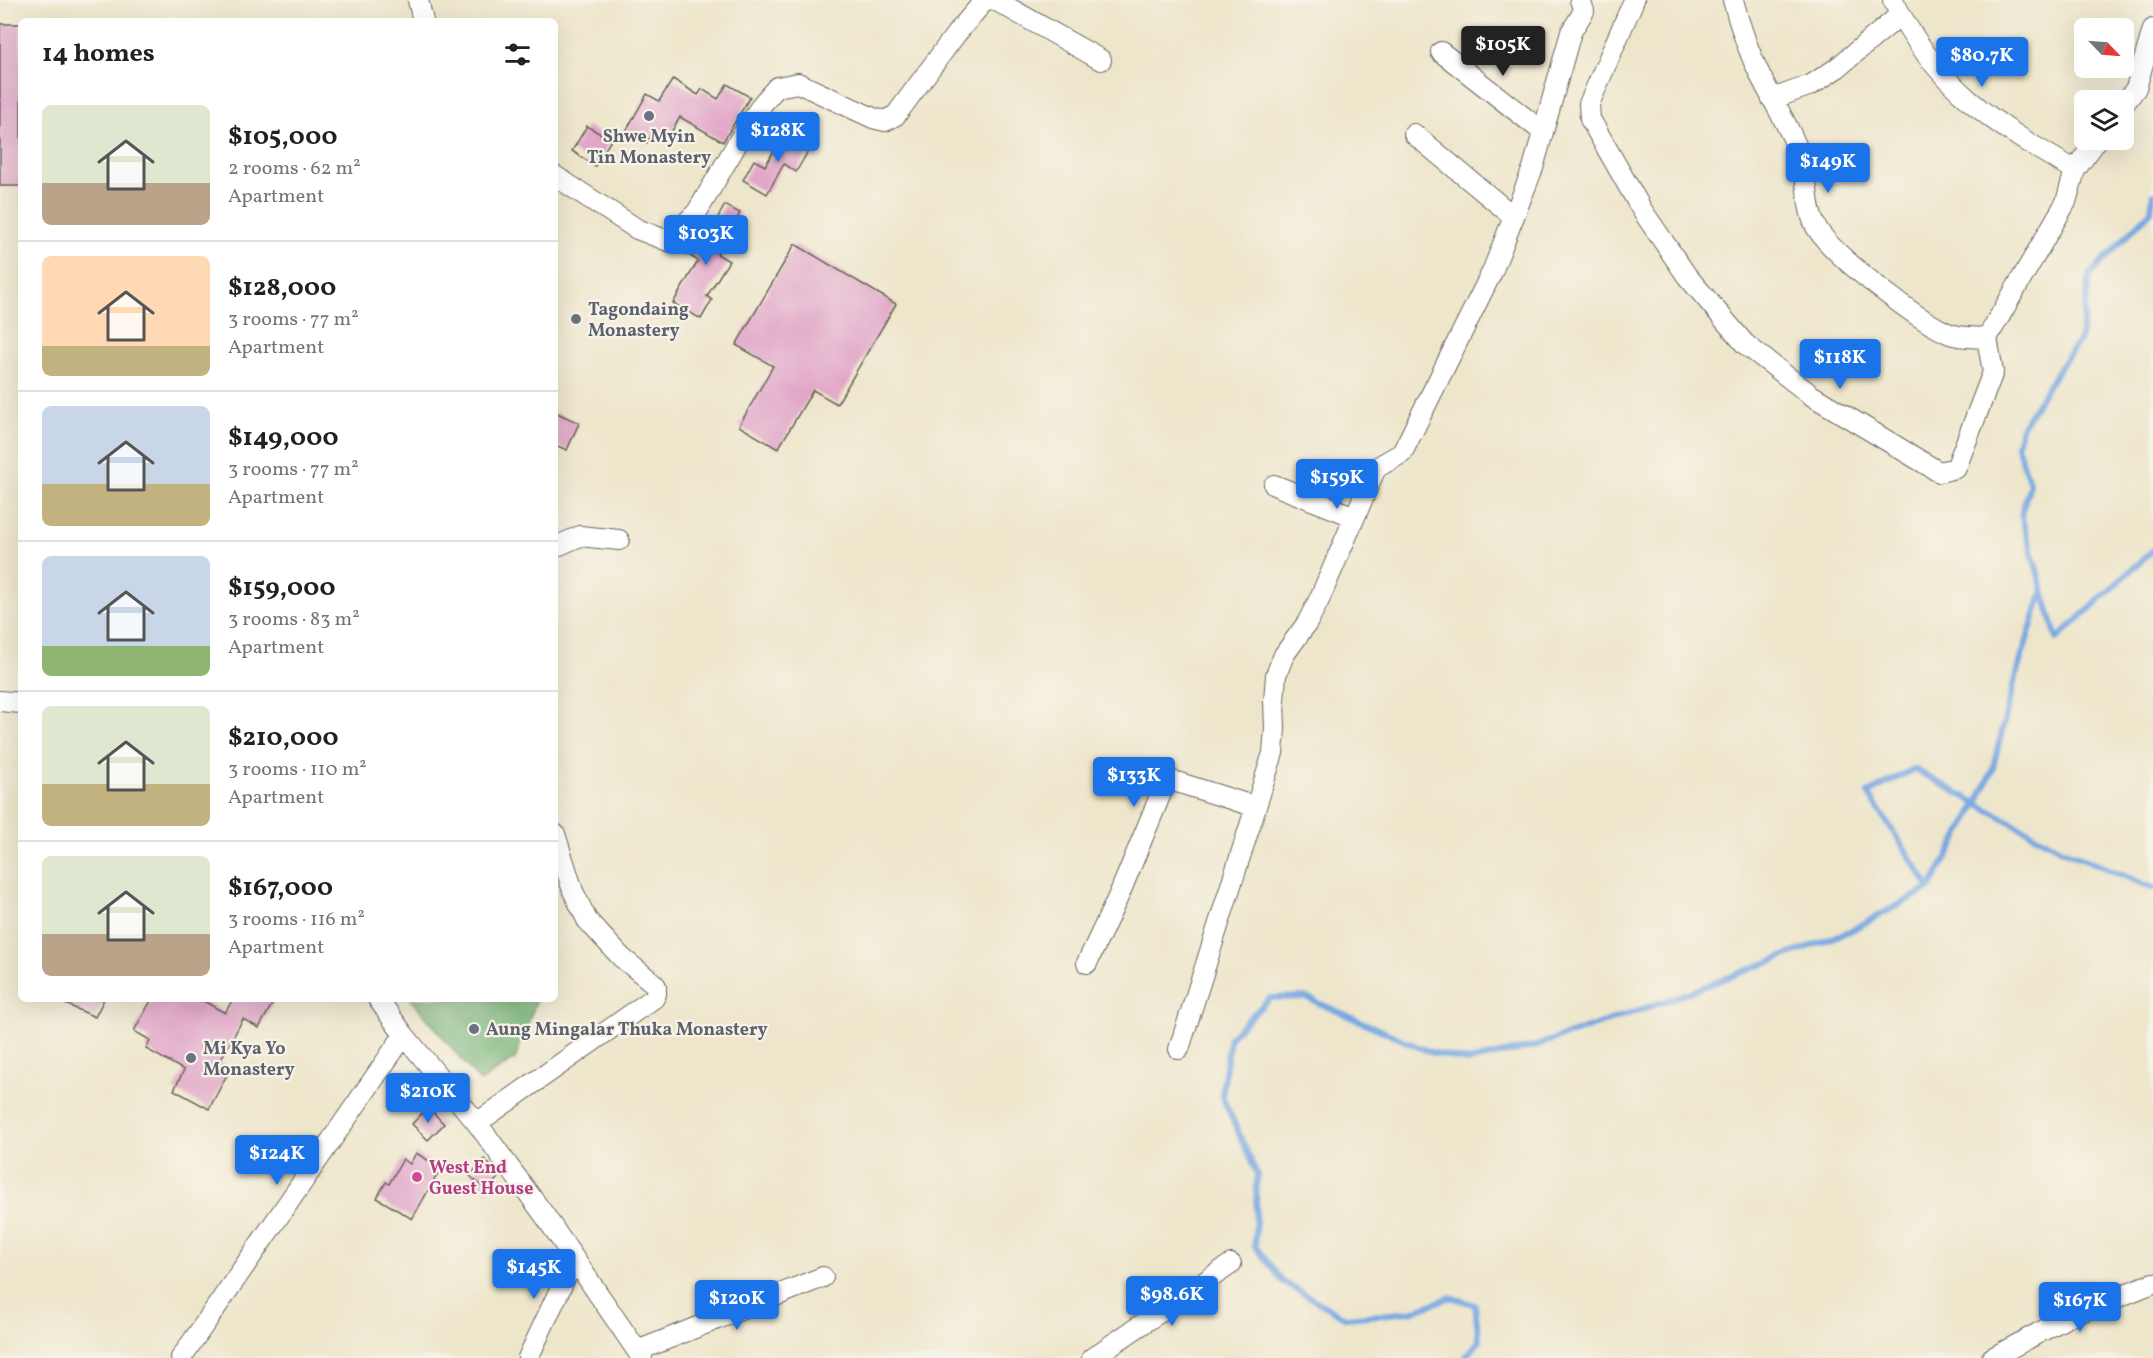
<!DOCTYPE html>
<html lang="en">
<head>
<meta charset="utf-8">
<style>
	:root { --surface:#fff; --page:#f2f2f2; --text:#202124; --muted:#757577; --line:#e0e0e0; --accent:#1a73e8 }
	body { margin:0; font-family:Vollkorn,serif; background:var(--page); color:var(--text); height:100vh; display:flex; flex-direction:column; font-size:22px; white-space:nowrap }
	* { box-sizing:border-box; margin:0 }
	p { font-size:20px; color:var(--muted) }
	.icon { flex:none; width:33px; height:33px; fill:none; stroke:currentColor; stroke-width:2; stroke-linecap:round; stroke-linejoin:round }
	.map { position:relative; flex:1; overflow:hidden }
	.drawer { position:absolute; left:18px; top:18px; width:540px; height:984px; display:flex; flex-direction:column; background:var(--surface); border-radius:9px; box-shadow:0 6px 24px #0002 }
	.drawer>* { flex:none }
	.needle { width:39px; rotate:115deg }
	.tools { position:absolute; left:2074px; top:18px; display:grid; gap:12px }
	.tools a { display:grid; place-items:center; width:60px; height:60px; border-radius:9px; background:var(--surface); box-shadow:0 6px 24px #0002; font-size:30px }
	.price { position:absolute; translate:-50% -51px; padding:0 14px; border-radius:6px; background:var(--accent); color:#fff; font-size:20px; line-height:39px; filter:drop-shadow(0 2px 3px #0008) }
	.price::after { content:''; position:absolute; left:50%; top:36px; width:18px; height:14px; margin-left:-9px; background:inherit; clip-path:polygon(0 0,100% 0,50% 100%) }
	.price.active { background:#222; color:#fff }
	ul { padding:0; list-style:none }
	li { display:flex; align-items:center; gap:18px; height:150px; padding:0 24px }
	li+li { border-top:2px solid var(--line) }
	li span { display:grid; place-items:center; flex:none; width:168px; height:120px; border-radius:9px; color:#555 }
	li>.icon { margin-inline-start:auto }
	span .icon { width:72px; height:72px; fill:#fffc; stroke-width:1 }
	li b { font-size:26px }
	h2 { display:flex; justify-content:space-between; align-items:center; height:72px; padding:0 24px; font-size:26px }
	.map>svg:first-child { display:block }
	.forest { fill:#73b274; stroke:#486748; stroke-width:1.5 }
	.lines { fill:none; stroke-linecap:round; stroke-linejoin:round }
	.stream { stroke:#78a8e2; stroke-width:6 }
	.building { fill:#e1a6c8 }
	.minor-casing { stroke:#666359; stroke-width:22 }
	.minor { stroke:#fff; stroke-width:20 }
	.worship-dot { fill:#6b7280; stroke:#f7f3e8; stroke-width:2 }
	.hotel-dot { fill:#d1479c; stroke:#f7f3e8; stroke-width:2 }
	.labels { text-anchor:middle; stroke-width:4.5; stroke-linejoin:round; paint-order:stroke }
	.worship-label { font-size:18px; font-weight:bold; fill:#5b616d; stroke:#f7f3e8; text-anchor:start }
	.hotel-label { font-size:18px; font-weight:bold; fill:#b23c85; stroke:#f7f3e8; text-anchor:start }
</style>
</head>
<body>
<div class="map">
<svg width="2153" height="1358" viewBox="0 0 2153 1358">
	<rect width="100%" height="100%" fill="#f7f3e8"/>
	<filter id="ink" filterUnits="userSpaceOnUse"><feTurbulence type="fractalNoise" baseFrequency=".0167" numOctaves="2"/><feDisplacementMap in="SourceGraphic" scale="12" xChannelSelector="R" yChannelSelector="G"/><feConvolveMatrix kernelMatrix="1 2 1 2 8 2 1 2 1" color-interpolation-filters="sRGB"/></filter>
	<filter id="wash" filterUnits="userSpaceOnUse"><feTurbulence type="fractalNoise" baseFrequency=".008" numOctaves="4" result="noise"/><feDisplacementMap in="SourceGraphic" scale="24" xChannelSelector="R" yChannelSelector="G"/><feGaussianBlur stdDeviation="1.35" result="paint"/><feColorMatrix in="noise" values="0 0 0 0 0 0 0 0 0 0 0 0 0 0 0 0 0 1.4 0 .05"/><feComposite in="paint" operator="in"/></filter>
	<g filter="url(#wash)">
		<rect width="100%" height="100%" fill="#eee6cb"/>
		<path class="forest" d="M411 999H537L515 1059 480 1082Z"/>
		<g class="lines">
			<path class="stream" d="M2153 194 2151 211 2090 274 2081 338 2058 370 2021 429 2017 446 2030 484 2021 515 2057 639 2153 550
				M1930 888 1868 793 1914 769 2058 848 2153 888
				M1465 1358 1479 1341 1475 1305 1451 1297 1411 1312 1346 1318 1283 1282 1255 1246 1257 1174 1222 1096 1230 1037 1270 998 1305 997 1430 1052 1468 1061 1532 1047 1674 998 1850 931 1930 888 1977 803 1992 771 2016 675 2043 589"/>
		</g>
		<g id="blocks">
			<path class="building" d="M0 24H21V186H0Z
				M673 79 698 95 702 89 718 99 727 84 750 97 723 142 680 117 669 136 662 133 659 138 652 134 647 143 626 131 647 94 659 101Z
				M587 126 611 140 595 166 572 151Z
				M786 131 811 146 796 172 784 164 767 194 743 180 754 160 765 166Z
				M725 205 740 213 717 254 729 261 707 296 712 300 701 319 673 303 698 261 687 254 695 240 702 245Z
				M795 244 896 304 837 404 813 390 778 449 739 426 773 366 736 345Z
				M555 412 579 423 567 450 555 445Z
				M54 999H104L95 1017Z
				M152 999H200L225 1013 233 999H275L259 1028 243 1019 219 1063 230 1069 209 1109 174 1090 184 1070 146 1049 150 1040 134 1031Z
				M428 1107 444 1124 428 1140 412 1124Z
				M416 1153 441 1168 412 1219 377 1198 386 1182 389 1184 403 1159 410 1164Z
				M484 1159 500 1175 487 1191 470 1176Z"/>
		</g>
	</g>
	<g filter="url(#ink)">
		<use href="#blocks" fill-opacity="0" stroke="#666359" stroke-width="1.5"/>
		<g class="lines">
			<defs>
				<path id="minor" d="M418 0 423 21
					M995 0 1101 60
					M1634 0 1589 104 1590 119 1642 210 1687 276 1745 344 1811 395 1939 472 1956 468 1993 372 1987 338 2066 202 2075 170 2097 140
					M1733 0C1740 27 1749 53 1761 77 1774 103 1790 128 1800 155 1809 178 1805 211 1818 230 1835 257 1920 322 1950 334 1962 338 1974 337 1987 338
					M1893 0C1936 87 1993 124 2075 170
					M1441 52 1543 132
					M1772 99 1811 85 1837 68 1900 15
					M2124 104 2136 88 2153 29
					M1414 134 1514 217
					M555 176 637 229 668 241 697 212 744 132 763 103 777 87 798 83 873 118 885 121 896 115 956 34 985 0
					M1274 485 1355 517
					M555 547 580 536 619 540
					M0 701 21 703
					M1087 963 1119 895 1167 779 1256 807
					M378 999 404 1035 477 1123 545 1216 642 1358
					M1179 1049 1273 753 1275 728 1274 701 1276 675 1284 655 1307 623 1319 600 1376 468 1402 453 1492 272 1533 168 1571 32 1584 11 1580 0
					M477 1123 654 998 656 994V986L652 982 621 957 587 920 573 891 555 834
					M637 1351 823 1277
					M181 1358 404 1035
					M528 1358 574 1259
					M1092 1358 1231 1264
					M1992 1358 2068 1317 2153 1283"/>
			</defs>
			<use href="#minor" class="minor-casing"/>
			<use href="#minor" class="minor"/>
		</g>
	</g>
	<g class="worship-dot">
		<circle cx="649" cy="116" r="6"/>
		<circle cx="576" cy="319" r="6"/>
		<circle cx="474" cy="1029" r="6"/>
		<circle cx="191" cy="1058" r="6"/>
	</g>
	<circle class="hotel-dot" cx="417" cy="1177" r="6"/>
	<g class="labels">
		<g class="worship-label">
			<text x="649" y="142" text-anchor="middle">Shwe Myin<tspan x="649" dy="21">Tin Monastery</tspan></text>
			<text x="588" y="315">Tagondaing<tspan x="588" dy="21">Monastery</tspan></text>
			<text x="486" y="1035">Aung Mingalar Thuka Monastery</text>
			<text x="203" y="1054">Mi Kya Yo<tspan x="203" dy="21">Monastery</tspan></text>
		</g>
		<g class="hotel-label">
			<text x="429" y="1173">West End<tspan x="429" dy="21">Guest House</tspan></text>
		</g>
	</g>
</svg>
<div class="tools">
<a><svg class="needle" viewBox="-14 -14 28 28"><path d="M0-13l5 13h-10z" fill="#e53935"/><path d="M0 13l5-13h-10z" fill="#757577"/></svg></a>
<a><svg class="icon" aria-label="layers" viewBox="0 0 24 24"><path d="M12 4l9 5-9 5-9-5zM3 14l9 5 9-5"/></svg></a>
</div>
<b class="price active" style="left:1503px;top:77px">$105K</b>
<b class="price" style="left:1982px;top:88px">$80.7K</b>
<b class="price" style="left:778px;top:163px">$128K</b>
<b class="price" style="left:1828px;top:194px">$149K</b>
<b class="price" style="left:706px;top:266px">$103K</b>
<b class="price" style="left:1840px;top:390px">$118K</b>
<b class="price" style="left:1337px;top:510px">$159K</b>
<b class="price" style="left:1134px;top:808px">$133K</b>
<b class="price" style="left:428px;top:1124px">$210K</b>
<b class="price" style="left:277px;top:1186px">$124K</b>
<b class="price" style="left:534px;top:1300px">$145K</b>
<b class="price" style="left:1172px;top:1327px">$98.6K</b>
<b class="price" style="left:737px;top:1331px">$120K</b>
<b class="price" style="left:2080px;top:1333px">$167K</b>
<section class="drawer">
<h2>14 homes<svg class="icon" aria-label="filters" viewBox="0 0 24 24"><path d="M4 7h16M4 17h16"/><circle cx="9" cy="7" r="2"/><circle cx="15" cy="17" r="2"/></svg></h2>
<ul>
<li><span style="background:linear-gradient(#dfe7d0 65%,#b9a48a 0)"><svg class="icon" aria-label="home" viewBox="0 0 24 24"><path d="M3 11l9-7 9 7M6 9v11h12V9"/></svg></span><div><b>$105,000</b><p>2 rooms · 62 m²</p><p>Apartment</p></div></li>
<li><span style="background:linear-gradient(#ffd9b3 75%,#c2b280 0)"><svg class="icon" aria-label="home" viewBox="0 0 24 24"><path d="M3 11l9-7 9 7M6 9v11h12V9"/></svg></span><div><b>$128,000</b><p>3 rooms · 77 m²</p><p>Apartment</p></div></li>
<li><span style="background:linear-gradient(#c9d6e8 65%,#c2b280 0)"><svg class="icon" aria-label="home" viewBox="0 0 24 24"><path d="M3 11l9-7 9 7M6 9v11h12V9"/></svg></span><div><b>$149,000</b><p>3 rooms · 77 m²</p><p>Apartment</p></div></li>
<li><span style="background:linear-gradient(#c9d6e8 75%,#8fb573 0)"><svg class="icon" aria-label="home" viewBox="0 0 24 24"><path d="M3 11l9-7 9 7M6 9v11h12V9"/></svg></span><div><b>$159,000</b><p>3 rooms · 83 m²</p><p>Apartment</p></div></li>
<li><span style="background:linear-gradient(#dfe7d0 65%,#c2b280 0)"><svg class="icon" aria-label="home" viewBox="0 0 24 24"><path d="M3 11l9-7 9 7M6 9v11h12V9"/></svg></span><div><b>$210,000</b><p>3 rooms · 110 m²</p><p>Apartment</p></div></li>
<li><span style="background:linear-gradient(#dfe7d0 65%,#b9a48a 0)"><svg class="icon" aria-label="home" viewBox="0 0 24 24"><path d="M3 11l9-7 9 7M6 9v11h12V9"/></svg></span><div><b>$167,000</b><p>3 rooms · 116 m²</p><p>Apartment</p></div></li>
</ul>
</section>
</div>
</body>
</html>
